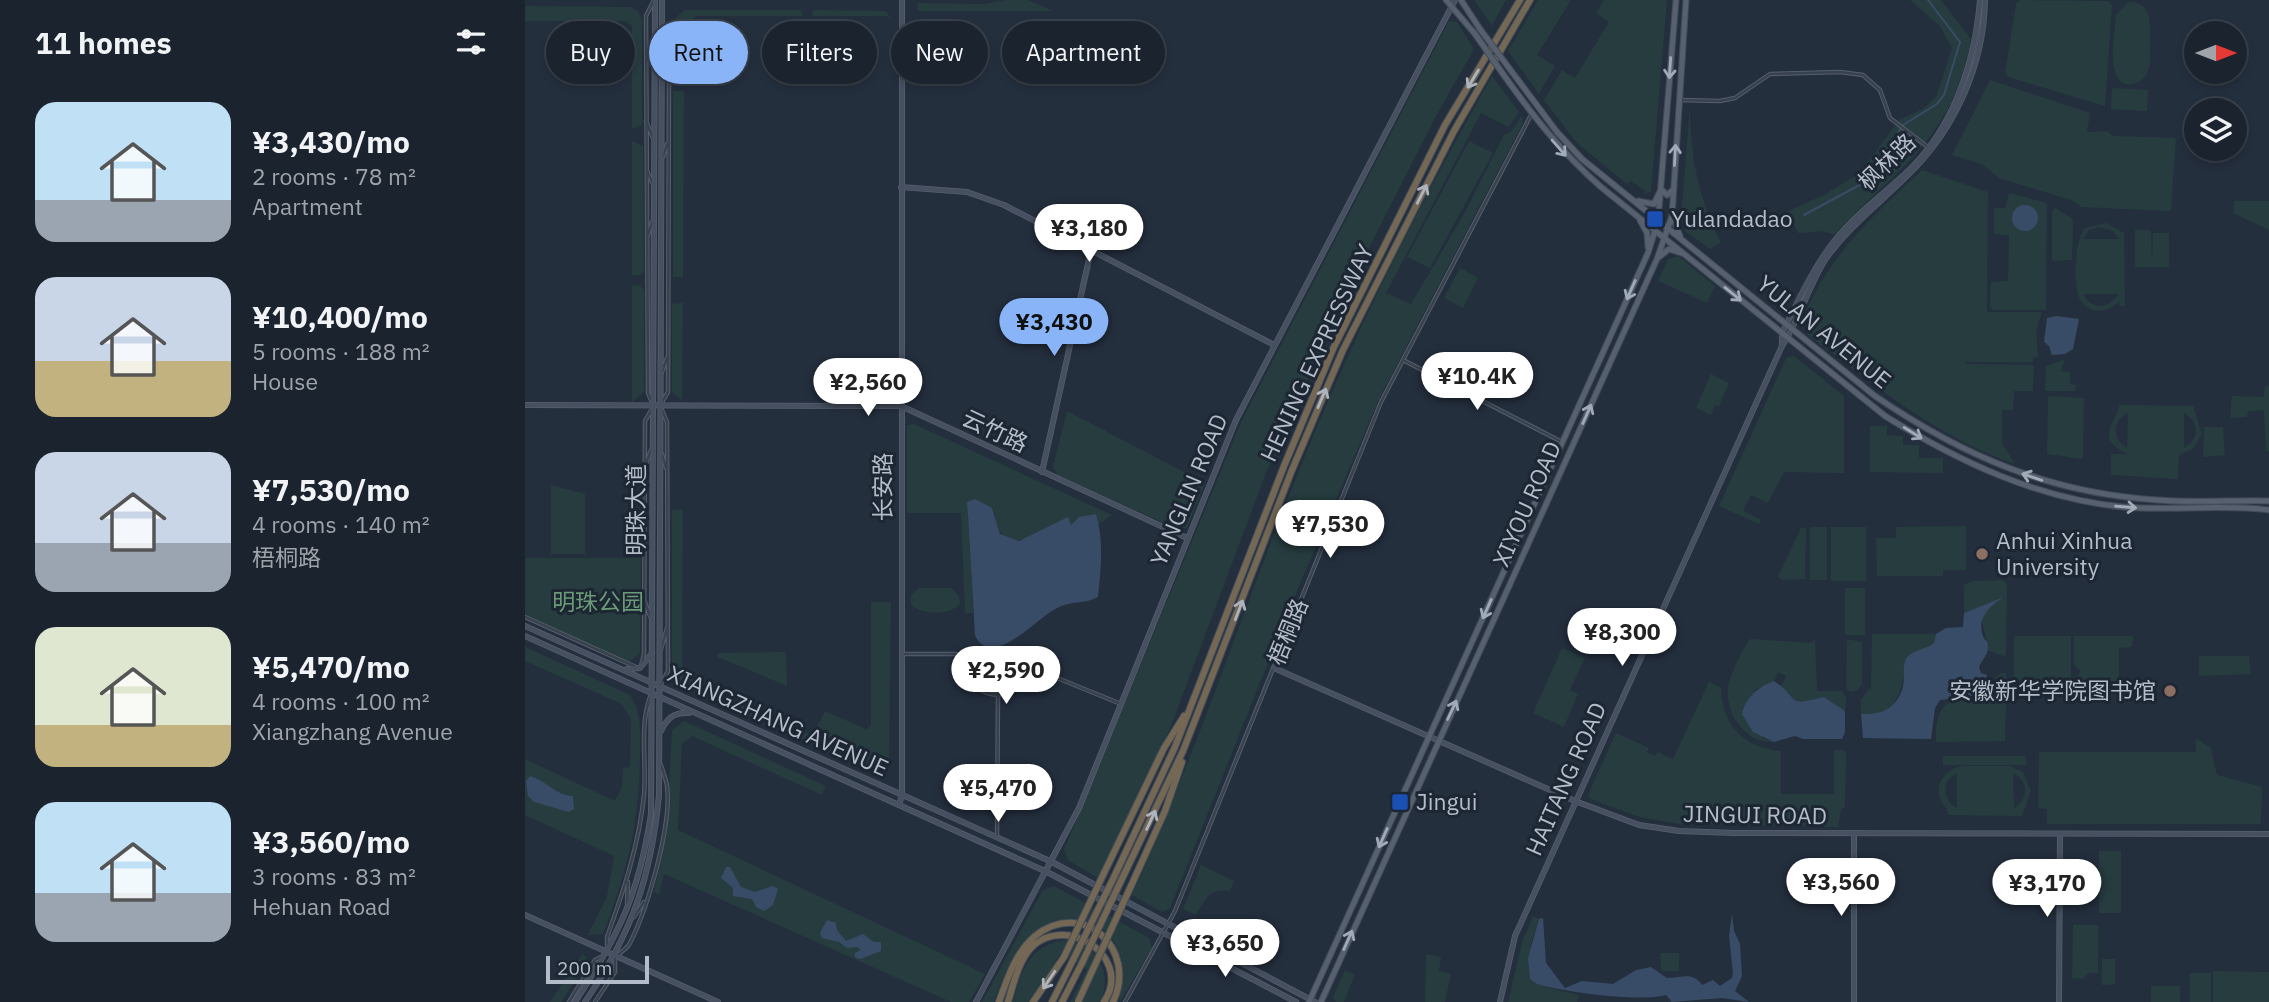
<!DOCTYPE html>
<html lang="en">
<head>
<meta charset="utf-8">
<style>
	:root { --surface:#1b232e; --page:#282f3a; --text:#f1f3f6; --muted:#a0a4aa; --line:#39404a; --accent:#8ab4f8 }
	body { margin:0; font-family:"IBM Plex Sans","Noto Sans SC",sans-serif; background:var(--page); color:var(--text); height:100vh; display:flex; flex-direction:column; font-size:26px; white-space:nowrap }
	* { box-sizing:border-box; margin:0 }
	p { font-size:23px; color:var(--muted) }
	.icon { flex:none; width:38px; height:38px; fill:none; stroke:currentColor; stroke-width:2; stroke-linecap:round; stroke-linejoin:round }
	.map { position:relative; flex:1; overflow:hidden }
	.panel { display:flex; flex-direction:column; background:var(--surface); width:525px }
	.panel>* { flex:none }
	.top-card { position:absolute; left:21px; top:21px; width:665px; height:63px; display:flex; gap:14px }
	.needle { width:46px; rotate:90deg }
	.buttons { position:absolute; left:1659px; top:21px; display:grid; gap:14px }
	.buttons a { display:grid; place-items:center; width:63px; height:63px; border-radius:50%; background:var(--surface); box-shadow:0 4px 10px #0003,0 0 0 2px var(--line); font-size:35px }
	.scale { position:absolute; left:21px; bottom:18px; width:103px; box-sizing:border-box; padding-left:7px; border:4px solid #b4bcc9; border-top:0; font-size:19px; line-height:24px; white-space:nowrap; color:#b4bcc9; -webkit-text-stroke:5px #1d2633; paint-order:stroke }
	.price { position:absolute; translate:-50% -60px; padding:0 16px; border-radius:24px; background:#fff; color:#222; font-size:23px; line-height:46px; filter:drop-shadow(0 2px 4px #0008) }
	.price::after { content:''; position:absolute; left:50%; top:42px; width:21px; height:16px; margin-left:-10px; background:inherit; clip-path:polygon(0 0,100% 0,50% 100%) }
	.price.on { background:var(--accent); color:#111 }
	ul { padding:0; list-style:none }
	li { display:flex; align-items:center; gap:21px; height:175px; padding:0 35px }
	li span { display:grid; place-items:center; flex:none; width:196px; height:140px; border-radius:21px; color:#555 }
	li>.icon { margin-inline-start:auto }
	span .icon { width:84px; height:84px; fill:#fffc; stroke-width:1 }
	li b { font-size:30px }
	h2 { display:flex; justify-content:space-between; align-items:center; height:84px; padding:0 35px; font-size:30px }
	.pill { padding:0 24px; border-radius:32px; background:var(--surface); box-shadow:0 4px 10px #0003,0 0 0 2px var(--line); font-size:24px; line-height:63px }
	.pill.on { background:var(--accent); color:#111 }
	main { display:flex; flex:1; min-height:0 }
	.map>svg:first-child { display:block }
	.green { fill:#263c3f; fill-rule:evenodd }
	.water { fill:#394c67 }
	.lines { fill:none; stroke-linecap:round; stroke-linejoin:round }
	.stream { stroke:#394c67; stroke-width:2 }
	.street-casing { stroke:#565f6c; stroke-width:4.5 }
	.secondary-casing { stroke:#565f6c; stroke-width:6 }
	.primary-casing { stroke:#414a57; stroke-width:7 }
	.highway-casing { stroke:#434c59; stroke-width:8 }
	.street { stroke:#38414e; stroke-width:2.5 }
	.secondary { stroke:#465061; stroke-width:4.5 }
	.primary { stroke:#56606e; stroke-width:5 }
	.highway { stroke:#746855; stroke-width:6 }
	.primary-bridge-casing { stroke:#414a57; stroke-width:7; stroke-linecap:butt }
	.highway-bridge-casing { stroke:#434c59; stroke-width:8; stroke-linecap:butt }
	.primary-bridge { stroke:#56606e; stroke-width:5 }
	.highway-bridge { stroke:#746855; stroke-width:6 }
	.oneway { stroke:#a1aab7 }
	.oneway2 { stroke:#aeb4bd }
	.transit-dot { fill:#1a4fb4; stroke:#1d2633; stroke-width:2.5 }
	.education-dot { fill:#8d6e63; stroke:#1d2633; stroke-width:2.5 }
	.labels { text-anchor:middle; stroke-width:6; stroke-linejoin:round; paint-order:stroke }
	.street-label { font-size:23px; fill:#b4bcc9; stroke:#1d2633 }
	.poi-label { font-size:23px; fill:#b4bcc9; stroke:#1d2633; text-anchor:start }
	.park-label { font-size:23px; fill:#6b9a76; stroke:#1d2633 }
</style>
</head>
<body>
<main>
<section class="panel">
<h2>11 homes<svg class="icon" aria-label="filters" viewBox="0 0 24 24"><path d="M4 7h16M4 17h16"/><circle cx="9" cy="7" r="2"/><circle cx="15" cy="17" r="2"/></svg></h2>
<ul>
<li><span style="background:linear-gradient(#bfe0f5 70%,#9aa5b1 0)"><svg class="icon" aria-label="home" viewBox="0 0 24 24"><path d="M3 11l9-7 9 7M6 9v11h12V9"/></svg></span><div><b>¥3,430/mo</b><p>2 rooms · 78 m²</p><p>Apartment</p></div></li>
<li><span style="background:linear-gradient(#c9d6e8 60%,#c2b280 0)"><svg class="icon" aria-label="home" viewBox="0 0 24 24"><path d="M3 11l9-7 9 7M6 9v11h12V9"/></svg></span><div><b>¥10,400/mo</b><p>5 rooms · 188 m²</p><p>House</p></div></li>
<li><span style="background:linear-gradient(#c9d6e8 65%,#9aa5b1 0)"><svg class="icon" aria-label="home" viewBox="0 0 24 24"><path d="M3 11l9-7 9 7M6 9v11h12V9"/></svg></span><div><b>¥7,530/mo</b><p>4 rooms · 140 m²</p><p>梧桐路</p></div></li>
<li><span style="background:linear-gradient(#dfe7d0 70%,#c2b280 0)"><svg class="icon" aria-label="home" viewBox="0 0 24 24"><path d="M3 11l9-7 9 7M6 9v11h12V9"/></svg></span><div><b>¥5,470/mo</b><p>4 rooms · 100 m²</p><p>Xiangzhang Avenue</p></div></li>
<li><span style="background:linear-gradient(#bfe0f5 65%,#9aa5b1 0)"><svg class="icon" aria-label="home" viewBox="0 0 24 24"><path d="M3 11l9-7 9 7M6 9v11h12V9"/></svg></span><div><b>¥3,560/mo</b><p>3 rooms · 83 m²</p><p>Hehuan Road</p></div></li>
</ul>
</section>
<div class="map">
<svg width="1744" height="1002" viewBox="0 0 1744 1002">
	<rect width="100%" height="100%" fill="#242f3e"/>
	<path class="green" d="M480 0H503L528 11H393V3L459 4Z
		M949 0H981L967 26Z
		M1013 0H1046L1012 55 1030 66 1014 94 983 51Z
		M1079 0H1142L1126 191 1118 195 1120 191 1106 181 1102 184 1052 143 1019 100 1037 70 1050 78 1084 22 1071 13Z
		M1385 0H1416L1446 39C1428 140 1373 167 1309 235L1299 231 1273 233 1262 212 1299 195 1335 173 1374 120 1398 109 1411 97 1427 48 1414 25Z
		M1496 0 1583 1 1587 5 1580 106 1483 77 1480 72 1491 4Z
		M1603 2C1628 2 1625 22 1625 42 1624 50 1626 61 1624 69 1622 76 1616 82 1609 84 1578 90 1590 32 1591 15Z
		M0 6 105 7 113 11 117 19V125L107 129V26L101 21H0Z
		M160 10H276L277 16H171L159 28V70H149L148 20Z
		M288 10 361 11 367 20 362 16H287Z
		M924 21 932 22 949 49 911 116 816 303 741 473 646 726 573 878 543 860 539 850 717 420Z
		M967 76 994 112 984 127 956 113 861 293 886 304 940 212 979 135 986 132 997 115 998 123 854 399 768 600 645 908 637 912 607 895C670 757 717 612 774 471 829 334 894 204 967 76Z
		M1465 80 1565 113 1562 132 1582 131 1588 136 1651 138 1646 211 1556 207 1549 201 1474 178 1457 164 1427 155Z
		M1587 88 1623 90 1622 111 1586 109Z
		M148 91H159L158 277H148Z
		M1165 105C1165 156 1173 196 1196 243L1185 249 1161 232 1156 219Z
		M107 141 118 146 119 271 115 275H107Z
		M944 141 968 153 905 268 882 257Z
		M1397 170 1463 192 1462 312H1517L1511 331 1513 357 1508 358V362H1440V364L1509 365 1508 391H1489L1488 410H1477V443L1490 464C1413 438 1348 384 1283 335L1278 317C1306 254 1347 216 1397 170Z
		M1484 193 1522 203 1521 310H1469L1465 308 1466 282 1483 281 1484 235 1469 234V208H1480Z
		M1709 201H1744V230L1708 213Z
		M1530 208 1548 219 1547 260 1527 261V211Z
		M1581 223 1599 233 1600 306H1595L1594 301C1583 314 1561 315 1554 297 1548 283 1550 238 1560 228ZM1574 227 1588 231 1594 239H1558L1564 230ZM1558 294H1594C1584 310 1566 310 1558 294Z
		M1610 230H1626L1627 260 1628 233H1644V267H1610Z
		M1153 256 1190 286 1182 303 1133 281 1143 259Z
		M935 268 953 278 938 308 919 298Z
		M114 285 119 290V392L107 402V286Z
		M158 303 157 400 147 392V304Z
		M1269 356 1319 396V473L1259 472 1243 503 1226 495 1218 511 1236 520 1234 524 1194 506 1261 358Z
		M1540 359 1536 371 1545 372V384L1551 385 1550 391H1520L1521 366Z
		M1186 374 1204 383 1194 406 1190 405 1186 415 1171 408Z
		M1740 386H1744V451H1741L1739 410 1723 411 1722 417 1705 418 1707 396 1739 397Z
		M1523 396 1559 398 1558 459 1522 454Z
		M1594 405 1668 406 1677 434 1668 449 1654 455 1653 479 1586 475V454H1602C1567 436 1593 423 1594 405ZM1602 413H1603L1602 448C1587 438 1587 422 1602 413ZM1659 413C1675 422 1675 439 1659 448Z
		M542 411 680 483 662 528 652 529 533 475 528 467Z
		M389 424 587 515 573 525 570 514 553 518 546 525 542 518C516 531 476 563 470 514L444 500 448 613H440L436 513H382V425Z
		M1345 426H1362V435L1378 436V445H1394V458H1418V473L1345 472Z
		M1679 427H1698L1700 455 1678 457Z
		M26 485 60 494V554H26Z
		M147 510H158L157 664 169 682 351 764 288 734 300 711 341 729 346 725V602H366L364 765 353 774 157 685 147 669Z
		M1441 526V570H1418V576H1352L1351 538H1371V527Z
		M1285 527H1302V580H1285Z
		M1306 527H1341V581H1306Z
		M1276 528H1281L1280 579 1256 580 1253 576Z
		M0 558H116L115 653 104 662 0 615Z
		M1477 580 1482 584 1481 657 1462 650C1464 626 1443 620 1476 599L1439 613V585L1448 581Z
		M394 588H426L434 596 435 604C425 616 395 615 386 604V595Z
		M1320 588H1340V635H1320Z
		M1347 634H1411L1409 643 1381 660C1376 692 1375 716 1336 714V699L1346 687Z
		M1489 636H1546V695H1489Z
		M1549 636H1608L1607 647 1594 648V683H1606L1610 695H1548L1549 681 1556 671 1549 665Z
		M1225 639 1285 643 1290 640 1292 691H1317L1321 697 1320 711 1299 697 1278 703 1268 702 1256 686 1261 676 1253 672 1249 681 1230 690 1238 738 1249 742C1222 744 1201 716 1203 690 1204 675 1216 652 1225 639Z
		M1322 639 1337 642V685L1329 692 1322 690 1321 686Z
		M0 647 105 695C118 715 115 733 115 756 114 826 103 869 78 934L63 935 82 897 89 856 0 815V759L90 801 97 787 98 768 105 767 106 719 97 704 0 661Z
		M1037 648 1060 658 1045 690 1053 694 1039 727 1008 713Z
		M261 652 262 686 193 657V653Z
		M1674 656H1724L1726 674 1674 676Z
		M1476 673H1481V695H1458L1461 680H1468Z
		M1184 682 1196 688C1198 727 1218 747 1256 751V794H1309V750H1318L1321 754 1320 808 1316 809 1313 827 1154 824 1115 817 1065 799 1063 795 1091 733 1124 748 1122 752 1130 756 1133 752 1148 759Z
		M1429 700H1481L1480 741 1411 742C1411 724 1411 708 1429 700Z
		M159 721 301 786 297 795 167 736 157 744 153 830 460 974 444 1002H426L139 874 134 895 129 892 142 826 147 730Z
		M1671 738 1686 748 1692 775 1737 787 1736 824H1522V809L1513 808 1514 752H1671Z
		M1418 756H1501V765H1418Z
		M1436 766H1485L1498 772 1506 791 1497 816 1423 815C1423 807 1419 808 1416 800 1408 784 1421 770 1436 766ZM1432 773V807L1431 808C1417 798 1416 781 1432 773ZM1488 773C1504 781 1504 799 1489 808Z
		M1574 851H1596V913H1574Z
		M1505 864H1519V887H1506Z
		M676 865 709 881 705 891C685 888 680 899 671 915L658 909Z
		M529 886 624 938 627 948 595 1002C591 985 604 961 585 936 578 927 566 925 556 923 505 912 483 963 469 1002H457L518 890Z
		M1008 916 1014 919 1005 947 1021 987 1054 995 1052 1002H983L997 942Z
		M1548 925H1573V973H1563L1558 979 1547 978Z
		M543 940C574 948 587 971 576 1002H545L562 969 535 954 506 1002H488C496 969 506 943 543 940Z
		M58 953 63 961 36 1002H25Z
		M1135 953H1154V971H1136Z
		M901 954 916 957 914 971 926 974 920 1002H900Z
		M1577 959H1590V984L1577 985Z
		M820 970 830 975 819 1002H811L808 997Z
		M1688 971 1744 972V1002H1688Z
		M1665 973H1686V1002H1665Z
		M1626 986H1655V1002H1626Z"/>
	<path class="water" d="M1487 218a13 13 0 1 1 26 0a13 13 0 1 1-26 0Z
		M1531 316 1554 319 1548 349 1540 354 1527 355 1524 346 1519 342 1522 318Z
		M450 499 467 508 475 534 494 541 543 517 546 525 554 517 571 514C579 542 576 568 573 597 560 604 545 601 532 608 511 618 466 672 450 635L443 514 442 502Z
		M1479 597C1466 605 1451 618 1458 636 1461 644 1462 637 1463 646 1463 656 1457 659 1454 667L1456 673 1462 675 1458 695 1415 700 1410 708 1406 739 1338 738 1336 714C1355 715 1372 709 1378 687 1380 678 1377 668 1381 659 1385 651 1402 649 1409 643L1411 634 1421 628 1438 627 1439 613Z
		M1249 681C1277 700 1258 707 1299 697L1320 711V732L1317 739H1278L1270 736 1249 742 1228 732 1217 714C1220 698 1234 686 1249 681Z
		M5 776C22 781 30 795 48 796L49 809 44 812 9 802 3 796 1 781Z
		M201 867H205L216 887 230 892 248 886 253 889 248 905 239 911 231 907 227 899 208 896V888L196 878Z
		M1207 914 1209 931 1215 944 1217 976 1210 991 1224 1002 1197 998 1147 1002 1141 995C1116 1002 1043 993 1012 984L1005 979 1003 958 1014 919 1018 918 1021 963 1040 988 1057 981 1088 984 1111 970 1126 967 1142 978C1156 978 1168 971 1177 985L1188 980 1195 986 1207 978 1208 973 1204 936Z
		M302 920 311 923 312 930 321 941 338 934 349 942H356V951L335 959 330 957V953L336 950 332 947 322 948 314 942 297 938 295 933Z"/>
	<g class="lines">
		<path class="stream" d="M1279 215 1342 181 1378 125 1412 104 1419 95 1435 42 1403 0"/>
		<defs>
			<path id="street" d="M122 60 128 39
				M1154 100 1195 101 1210 98 1245 74 1315 72 1338 75 1355 90 1365 118 1404 148
				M121 121 128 138
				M138 157 142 144
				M122 171 128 184
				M123 235 127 222
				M878 360 1037 442
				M137 372 142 358
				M126 400 123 393 121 16 129 0
				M136 404 143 392 144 74 138 64
				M137 454 141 468
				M121 464 126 450
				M120 602 125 616
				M0 617 111 667
				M136 649 142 628
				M376 654H431C443 698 483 711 510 669L596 704
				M116 666 119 654 120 421 127 409
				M136 684 143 671 142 422 137 410
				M472 835 473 695
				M102 904 103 882
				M109 917 119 902
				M82 947V937C99 890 114 844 119 795 122 762 114 728 125 697
				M44 1002 70 960 76 957
				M70 1002 90 972V957C95 953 102 949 105 943 123 908 147 824 142 786 141 779 138 772 136 765
				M600 1002 650 911 856 402 1006 115"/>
			<path id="secondary" d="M376 187 442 192 479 205 749 345
				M1257 345V333C1273 301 1288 268 1310 240 1331 214 1356 196 1380 174 1428 130 1450 63 1455 0
				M0 405 376 406 662 538
				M517 472 566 250
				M0 626 527 862 790 1002
				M0 636 522 872 771 1002
				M749 668 1050 801 1114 825 1154 831 1209 833 1744 834
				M102 669 115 668 127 653
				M136 731C142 718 149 712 164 713
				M374 805 377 795V0
				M0 915 193 1002
				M50 1002C94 935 114 894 126 814L130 0
				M60 1002C107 933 126 878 134 795L137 0
				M451 1002 554 808 711 420 930 0
				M975 1002 990 936 1257 346C1275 319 1283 287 1300 260 1323 227 1354 204 1382 176 1429 131 1459 66 1460 0
				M1329 1002V834
				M1534 1002 1535 836"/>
			<path id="primary" d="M921 0 950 34
				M936 0 955 29
				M984 68 1032 132 1057 159 1350 396C1438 456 1524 493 1632 500 1669 503 1707 500 1744 501
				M978 74C1008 116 1037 153 1076 187L1360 416C1433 461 1512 499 1599 507 1647 511 1696 504 1744 510
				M1113 201 1129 204 1136 189 1142 195 1148 190
				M1147 216 1155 236
				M1115 220 1122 233 1123 247
				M1134 257 1144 249 1156 253
				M784 1002 1123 253 1133 221 1151 0
				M796 1002 1132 259 1147 216 1161 0"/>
			<path id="highway" d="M579 873 639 748 659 716
				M589 877 650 747 759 466 808 349 920 125 995 0
				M596 881 658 751 767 470 818 350 929 131 1005 0
				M606 886 640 811 657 762
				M474 1002C482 979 491 952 510 936 558 898 613 949 588 1002
				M483 1002C488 986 491 970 500 956 530 907 611 953 579 1002
				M508 1002 539 957
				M527 1002 548 960
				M537 1002 557 963"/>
		</defs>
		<use href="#street" class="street-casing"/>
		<use href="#secondary" class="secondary-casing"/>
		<use href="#primary" class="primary-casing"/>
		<use href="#highway" class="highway-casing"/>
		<use href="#street" class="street"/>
		<use href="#secondary" class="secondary"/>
		<use href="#primary" class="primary"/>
		<use href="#highway" class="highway"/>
		<defs>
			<path id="primary-bridge" d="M955 29 984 68
				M950 34 978 74"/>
			<path id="highway-bridge" d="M539 957 579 873
				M548 960 589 877
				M557 963 596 881
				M553 1002 606 886"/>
		</defs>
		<use href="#primary-bridge" class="primary-bridge-casing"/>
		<use href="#highway-bridge" class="highway-bridge-casing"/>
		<use href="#primary-bridge" class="primary-bridge"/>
		<use href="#highway-bridge" class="highway-bridge"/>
	</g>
	<defs><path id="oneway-shaft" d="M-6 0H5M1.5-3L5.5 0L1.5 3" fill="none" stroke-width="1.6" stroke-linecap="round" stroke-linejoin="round" transform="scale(1.75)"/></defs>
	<g class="oneway">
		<use href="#oneway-shaft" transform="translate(1145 68) rotate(94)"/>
		<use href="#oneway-shaft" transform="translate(1034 148) rotate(49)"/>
		<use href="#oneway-shaft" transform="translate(1150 155) rotate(-87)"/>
		<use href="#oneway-shaft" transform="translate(1106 290) rotate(114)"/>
		<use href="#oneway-shaft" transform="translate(1208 294) rotate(39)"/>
		<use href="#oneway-shaft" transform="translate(1062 414) rotate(-66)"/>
		<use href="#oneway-shaft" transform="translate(1388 433) rotate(32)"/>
		<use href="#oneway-shaft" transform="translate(1507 477) rotate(-161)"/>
		<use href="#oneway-shaft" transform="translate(1601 507) rotate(5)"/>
		<use href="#oneway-shaft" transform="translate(962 609) rotate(114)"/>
		<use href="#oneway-shaft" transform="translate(927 710) rotate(-65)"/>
		<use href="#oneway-shaft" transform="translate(858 838) rotate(114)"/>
		<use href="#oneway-shaft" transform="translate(823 940) rotate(-66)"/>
	</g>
	<g class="oneway2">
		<use href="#oneway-shaft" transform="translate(948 79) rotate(121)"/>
		<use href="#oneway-shaft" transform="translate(897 194) rotate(-63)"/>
		<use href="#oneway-shaft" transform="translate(797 398) rotate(-67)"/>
		<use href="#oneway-shaft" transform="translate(714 610) rotate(-69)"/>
		<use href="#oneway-shaft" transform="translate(626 820) rotate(-65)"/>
		<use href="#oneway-shaft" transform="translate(524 980) rotate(124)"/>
	</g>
	<g class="transit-dot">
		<rect x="1121" y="210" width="18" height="18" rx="3.5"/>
		<rect x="866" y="793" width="18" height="18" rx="3.5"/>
	</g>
	<g class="education-dot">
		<circle cx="1457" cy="554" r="7"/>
		<circle cx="1645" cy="691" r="7"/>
	</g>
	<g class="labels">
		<g class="street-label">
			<text transform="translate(1362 162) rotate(-44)" y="8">枫林路</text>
			<text transform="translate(1299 332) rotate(39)" y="8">YULAN AVENUE</text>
			<text transform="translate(792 353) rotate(-65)" y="8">HENING EXPRESSWAY</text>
			<text transform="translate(470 431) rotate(25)" y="8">云竹路</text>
			<text transform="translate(358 487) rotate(-90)" y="8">长安路</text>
			<text transform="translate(664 490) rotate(-67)" y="8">YANGLIN ROAD</text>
			<text transform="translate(1002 504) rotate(-66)" y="8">XIYOU ROAD</text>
			<text transform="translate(111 510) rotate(-90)" y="8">明珠大道</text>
			<text transform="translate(763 632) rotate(-68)" y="8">梧桐路</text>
			<text transform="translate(253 721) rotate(24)" y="8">XIANGZHANG AVENUE</text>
			<text transform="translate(1041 779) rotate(-66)" y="8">HAITANG ROAD</text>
			<text transform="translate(1230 815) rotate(1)" y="8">JINGUI ROAD</text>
		</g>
		<g class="poi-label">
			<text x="1146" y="227">Yulandadao</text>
			<text x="1471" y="549">Anhui Xinhua<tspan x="1471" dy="26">University</tspan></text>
			<text x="1631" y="699" text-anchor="end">安徽新华学院图书馆</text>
			<text x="891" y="810">Jingui</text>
		</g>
		<g class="park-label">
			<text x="73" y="610">明珠公园</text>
		</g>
	</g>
</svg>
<div class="buttons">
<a><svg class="needle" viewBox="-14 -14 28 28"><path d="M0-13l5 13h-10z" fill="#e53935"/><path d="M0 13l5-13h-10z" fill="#a0a4aa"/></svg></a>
<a><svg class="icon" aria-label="layers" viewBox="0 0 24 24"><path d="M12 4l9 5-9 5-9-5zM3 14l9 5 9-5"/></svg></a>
</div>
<div class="scale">200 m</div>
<b class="price" style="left:564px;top:264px">¥3,180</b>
<b class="price on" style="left:529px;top:358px">¥3,430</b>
<b class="price" style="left:952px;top:412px">¥10.4K</b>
<b class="price" style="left:343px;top:418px">¥2,560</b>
<b class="price" style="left:805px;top:560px">¥7,530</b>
<b class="price" style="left:1097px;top:668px">¥8,300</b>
<b class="price" style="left:481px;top:706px">¥2,590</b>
<b class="price" style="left:473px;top:824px">¥5,470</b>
<b class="price" style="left:1316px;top:918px">¥3,560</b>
<b class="price" style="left:1522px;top:919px">¥3,170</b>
<b class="price" style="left:700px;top:979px">¥3,650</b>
<div class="top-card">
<a class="pill">Buy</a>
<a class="pill on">Rent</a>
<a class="pill">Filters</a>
<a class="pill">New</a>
<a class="pill">Apartment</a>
</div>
</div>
</main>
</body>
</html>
